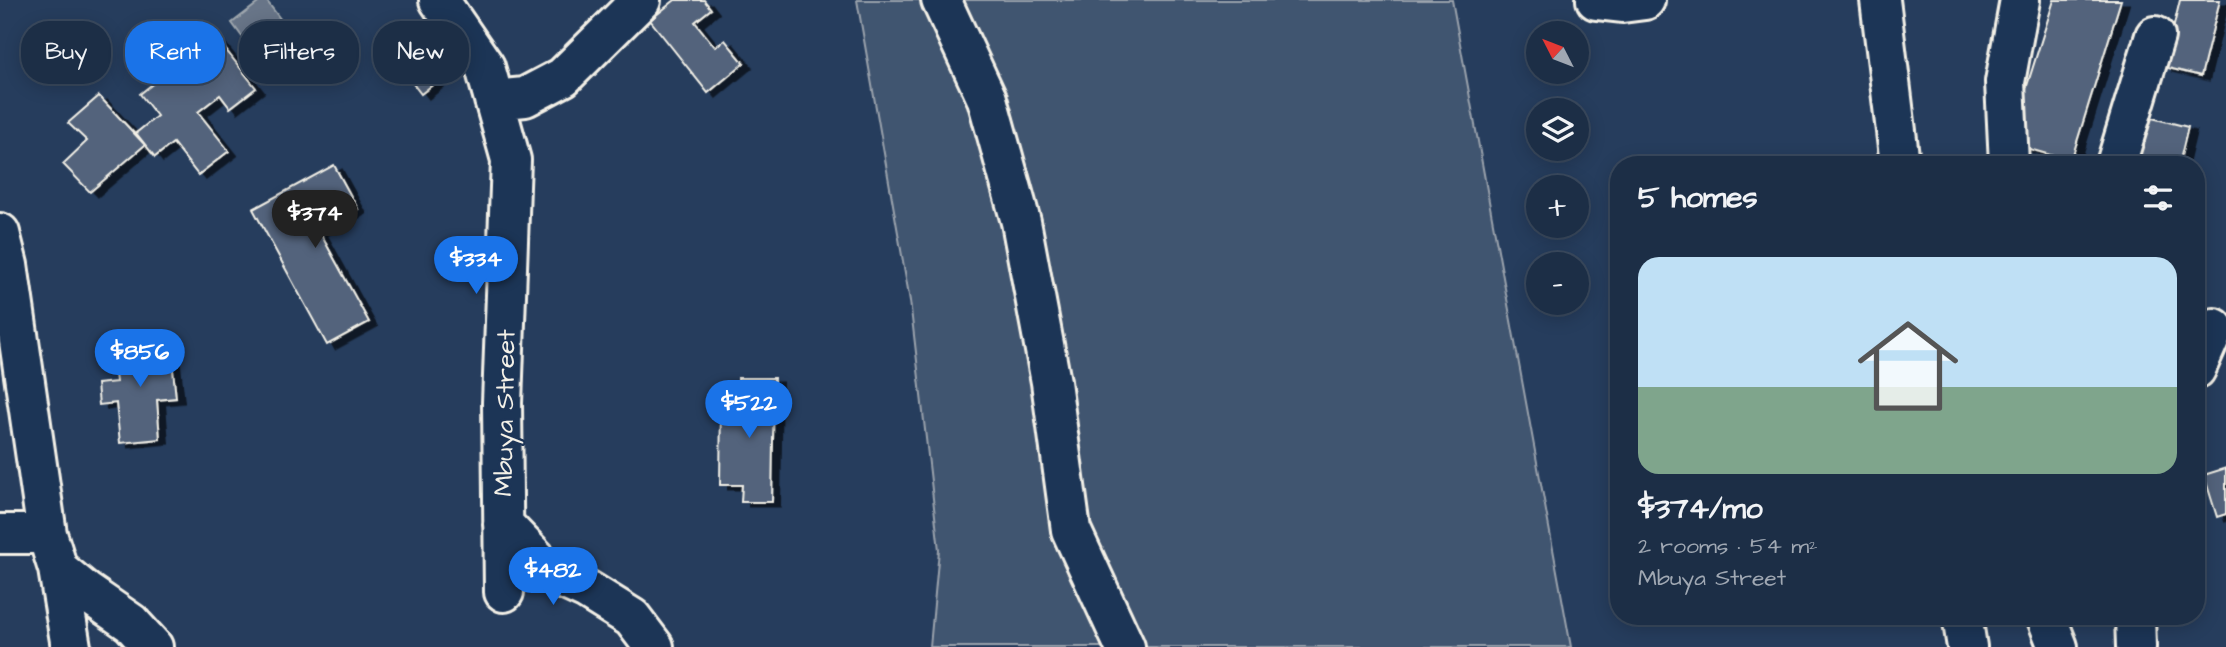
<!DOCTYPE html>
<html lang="en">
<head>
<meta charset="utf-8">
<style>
	:root { --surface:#1c2e46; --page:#293a51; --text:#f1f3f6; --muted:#a0a8b3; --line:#3a4a5f; --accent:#1a73e8 }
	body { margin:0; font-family:"Architects Daughter",sans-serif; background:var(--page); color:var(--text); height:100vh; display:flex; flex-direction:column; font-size:26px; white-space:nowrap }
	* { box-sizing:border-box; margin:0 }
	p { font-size:23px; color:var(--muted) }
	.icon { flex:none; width:38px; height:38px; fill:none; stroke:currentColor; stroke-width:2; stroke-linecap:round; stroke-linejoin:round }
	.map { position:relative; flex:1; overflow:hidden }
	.drawer { position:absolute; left:1610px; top:156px; width:595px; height:469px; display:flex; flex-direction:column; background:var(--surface); border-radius:28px; box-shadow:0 4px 18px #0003,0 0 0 2px var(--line) }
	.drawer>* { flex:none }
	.hud { position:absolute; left:21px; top:21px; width:665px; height:63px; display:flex; gap:14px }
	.needle { width:46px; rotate:312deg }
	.fabs { position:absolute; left:1526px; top:21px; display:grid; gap:14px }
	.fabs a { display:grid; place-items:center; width:63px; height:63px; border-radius:50%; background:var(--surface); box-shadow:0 4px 18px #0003,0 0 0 2px var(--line); font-size:35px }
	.price { position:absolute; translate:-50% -60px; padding:0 16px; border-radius:24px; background:var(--accent); color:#fff; font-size:23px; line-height:46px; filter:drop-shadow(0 2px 4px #0008) }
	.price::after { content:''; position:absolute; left:50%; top:42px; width:21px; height:16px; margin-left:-10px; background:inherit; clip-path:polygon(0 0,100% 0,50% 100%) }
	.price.active { background:#222; color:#fff }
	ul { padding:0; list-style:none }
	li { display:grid; align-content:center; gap:14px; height:371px; padding:0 28px }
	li+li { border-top:2px solid var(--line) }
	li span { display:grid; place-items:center; height:217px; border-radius:21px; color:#555 }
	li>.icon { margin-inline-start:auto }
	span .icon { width:126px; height:126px; fill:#fffc; stroke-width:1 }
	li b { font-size:30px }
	h2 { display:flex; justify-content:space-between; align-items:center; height:84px; padding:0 28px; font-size:30px }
	.chip { padding:0 24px; border-radius:28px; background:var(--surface); box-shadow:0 4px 18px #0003,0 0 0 2px var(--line); font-size:24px; line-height:63px }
	.chip.active { background:var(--accent); color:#fff }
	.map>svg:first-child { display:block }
	.green { fill:#40546f; stroke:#9aa2ac; stroke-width:2 }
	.water { fill:#677588; stroke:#9fa7ae; stroke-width:2 }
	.building { fill:#52647b; stroke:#f4f1e8; stroke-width:2; filter:url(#shadow) }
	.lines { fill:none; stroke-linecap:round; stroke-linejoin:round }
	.minor-casing { stroke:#f4f1e8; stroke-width:44 }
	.minor { stroke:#1d3557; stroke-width:38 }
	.labels { text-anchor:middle; stroke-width:5; stroke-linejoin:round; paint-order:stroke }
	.street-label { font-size:26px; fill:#f4f1e8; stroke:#1d3557 }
</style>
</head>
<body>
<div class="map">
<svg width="2226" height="647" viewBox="0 0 2226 647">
	<defs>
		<filter id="shadow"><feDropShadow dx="8" dy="4.5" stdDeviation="0" flood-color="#0009"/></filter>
	</defs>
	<rect width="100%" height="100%" fill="#263d5d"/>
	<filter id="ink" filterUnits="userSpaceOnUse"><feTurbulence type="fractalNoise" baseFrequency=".0143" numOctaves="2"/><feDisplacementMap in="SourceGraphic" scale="14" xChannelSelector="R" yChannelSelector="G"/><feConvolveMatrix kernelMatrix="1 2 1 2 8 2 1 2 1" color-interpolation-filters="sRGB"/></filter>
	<g filter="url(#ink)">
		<path class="green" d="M857 0H1452L1571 647H930L939 550 910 301Z"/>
		<path class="water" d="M262 0H266L308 56 274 80 232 23Z"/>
		<path class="building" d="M675 0H704L711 9 695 22 715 47 725 40 744 63 708 93 650 20Z
			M2054 0H2121L2071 161 2009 143Z
			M2180 0H2220L2201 76 2164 67Z
			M214 35 256 88 230 108 220 95 198 112 229 151 198 175 173 143 155 157 136 133 157 116 140 94Z
			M420 51 441 78 421 94 400 67Z
			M99 96 145 145 90 192 63 164 87 141 68 123Z
			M2148 117 2188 127 2179 164H2136Z
			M334 165 358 209 319 231 369 322 327 345 253 209Z
			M170 342 176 398 157 400 160 439 120 443 116 403 99 405 97 384 116 382 112 348Z
			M738 378H774L772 502H741L742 485H720L721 401H738Z
			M2226 468V514L2217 517 2204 475Z"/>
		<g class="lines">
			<defs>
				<path id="minor" d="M439 0 485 67 511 160 502 403 504 592
					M941 0 987 99 1021 222 1051 382 1071 530 1125 647
					M1596 0 1622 3 1645 0
					M1880 0 1900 164
					M494 100 525 97 563 77 641 0
					M2009 164 2005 82 2020 0
					M2116 164 2155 36
					M0 233 8 265 47 534 58 569 71 647
					M2196 369 2214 328
					M503 524 550 573 587 590 632 618 654 647
					M0 534H47
					M58 569 86 592 131 623 153 647
					M1962 616 1967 647
					M2046 616 2058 647
					M2135 616 2136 647"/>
			</defs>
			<use href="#minor" class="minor-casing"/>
			<use href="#minor" class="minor"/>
		</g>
	</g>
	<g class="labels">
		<g class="street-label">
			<text transform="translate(504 413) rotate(-89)" y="9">Mbuya Street</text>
		</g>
	</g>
</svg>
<div class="fabs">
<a><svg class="needle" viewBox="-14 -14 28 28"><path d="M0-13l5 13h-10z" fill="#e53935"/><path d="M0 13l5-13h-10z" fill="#a0a8b3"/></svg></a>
<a><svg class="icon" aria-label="layers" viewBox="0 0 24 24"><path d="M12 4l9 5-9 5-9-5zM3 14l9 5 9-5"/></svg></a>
<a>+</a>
<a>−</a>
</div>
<b class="price active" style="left:315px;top:250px">$374</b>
<b class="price" style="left:476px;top:296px">$334</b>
<b class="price" style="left:140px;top:389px">$856</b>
<b class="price" style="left:749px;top:440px">$522</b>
<b class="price" style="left:553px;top:607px">$482</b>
<div class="hud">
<a class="chip">Buy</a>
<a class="chip active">Rent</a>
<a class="chip">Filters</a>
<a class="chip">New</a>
</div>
<section class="drawer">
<h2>5 homes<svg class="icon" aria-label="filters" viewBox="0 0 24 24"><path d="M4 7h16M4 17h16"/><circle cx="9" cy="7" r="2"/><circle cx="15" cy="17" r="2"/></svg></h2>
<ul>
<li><span style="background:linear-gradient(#bfe0f5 60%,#7fa58c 0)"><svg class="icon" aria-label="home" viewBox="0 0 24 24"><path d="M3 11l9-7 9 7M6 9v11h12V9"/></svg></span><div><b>$374/mo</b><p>2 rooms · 54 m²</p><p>Mbuya Street</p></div></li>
</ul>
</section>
</div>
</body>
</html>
